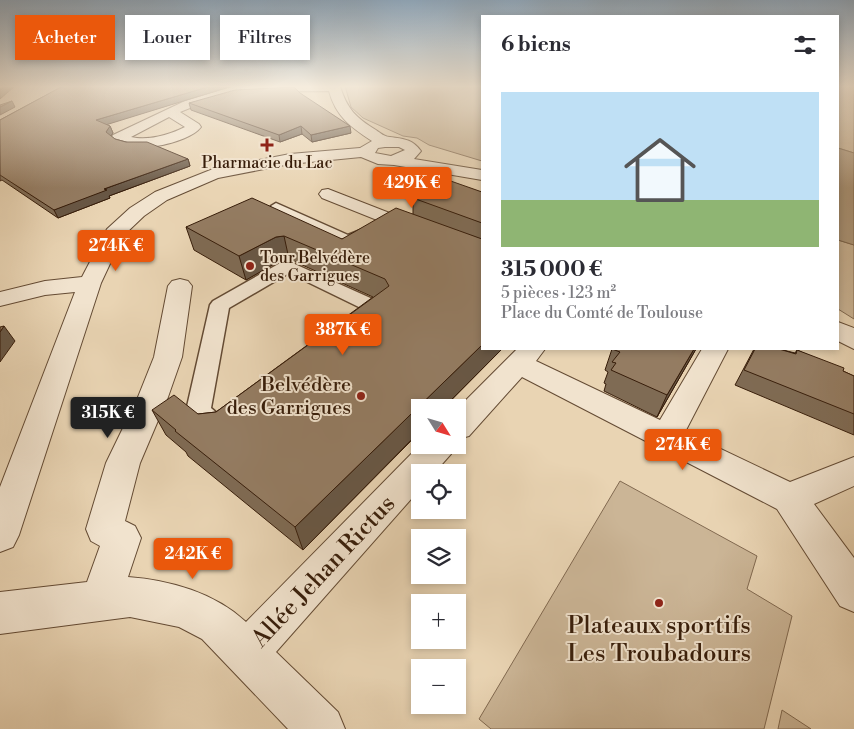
<!DOCTYPE html>
<html lang="fr">
<head>
<meta charset="utf-8">
<style>
	:root { --surface:#fff; --page:#f7f7f7; --text:#2b2b33; --muted:#7c7c81; --line:#e1e1e2; --accent:#ea580c }
	body { margin:0; font-family:"Libre Bodoni",serif; background:var(--page); color:var(--text); height:100vh; display:flex; flex-direction:column; font-size:19px; white-space:nowrap }
	* { box-sizing:border-box; margin:0 }
	p { font-size:16px; color:var(--muted) }
	.icon { flex:none; width:28px; height:28px; fill:none; stroke:currentColor; stroke-width:2; stroke-linecap:round; stroke-linejoin:round }
	.map { position:relative; flex:1; overflow:hidden }
	.panel { position:absolute; left:481px; top:15px; width:358px; height:335px; display:flex; flex-direction:column; background:var(--surface); border-radius:0px; box-shadow:0 2px 8px #0003 }
	.panel>* { flex:none }
	.banner { position:absolute; left:15px; top:15px; width:391px; height:45px; display:flex; gap:10px }
	.needle { width:32px; rotate:127deg }
	.buttons { position:absolute; left:411px; top:399px; display:grid; gap:10px }
	.buttons a { display:grid; place-items:center; width:55px; height:55px; border-radius:0px; background:var(--surface); box-shadow:0 2px 8px #0003; font-size:25px }
	.price { position:absolute; translate:-50% -42px; padding:0 11px; border-radius:5px; background:var(--accent); color:#fff; font-size:16px; line-height:32px; filter:drop-shadow(0 1px 2px #0008) }
	.price::after { content:''; position:absolute; left:50%; top:30px; width:15px; height:11px; margin-left:-8px; background:inherit; clip-path:polygon(0 0,100% 0,50% 100%) }
	.price.active { background:#222; color:#fff }
	ul { padding:0; list-style:none }
	li { display:grid; align-content:center; gap:10px; height:265px; padding:0 20px }
	li+li { border-top:1px solid var(--line) }
	li span { display:grid; place-items:center; height:155px; border-radius:0px; color:#555 }
	li>.icon { margin-inline-start:auto }
	span .icon { width:90px; height:90px; fill:#fffc; stroke-width:1 }
	li b { font-size:21px }
	h2 { display:flex; justify-content:space-between; align-items:center; height:60px; padding:0 20px; font-size:21px }
	.pill { padding:0 18px; border-radius:0px; background:var(--surface); box-shadow:0 2px 8px #0003; font-size:18px; line-height:45px }
	.pill.active { background:var(--accent); color:#fff }
	.map>svg:first-child { display:block }
	.green { fill:#cbb596; stroke:#816950 }
	.water { fill:#ac967a; stroke:#7d664d }
	.lines { fill:none; stroke-linecap:round; stroke-linejoin:round }
	.service-casing { stroke:#644b34; stroke-width:3 }
	.pedestrian-casing { stroke:#644b34; stroke-width:3 }
	.minor-casing { stroke:#644b34; stroke-width:2 }
	.service { fill:#f1e3ce; fill-rule:evenodd }
	.pedestrian { fill:#f1e3ce; fill-rule:evenodd }
	.minor { fill:#f1e3ce; fill-rule:evenodd }
	.wall { fill:#7f6b54; stroke:#371d0a }
	.shaded-wall { fill:#685745; stroke:#371d0a }
	.building { fill:#947c62; stroke:#371d0a }
	.poi-dot { fill:#8f2418; stroke:#f1e3ce; stroke-width:2 }
	.labels { text-anchor:middle; stroke-width:4; stroke-linejoin:round; paint-order:stroke }
	.far-poi-label { font-size:16px; fill:#371d0a; stroke:#f1e3ce }
	.poi-label { font-size:20px; fill:#371d0a; stroke:#f1e3ce; text-anchor:end }
	.near-street-label { font-size:24px; fill:#371d0a; stroke:#f1e3ce }
	.near-poi-label { font-size:24px; fill:#371d0a; stroke:#f1e3ce }
</style>
</head>
<body>
<div class="map">
<svg width="854" height="729" viewBox="0 0 854 729">
	<rect width="100%" height="100%" fill="#e9d4b3"/>
	<filter id="stains"><feTurbulence type="fractalNoise" baseFrequency=".004" numOctaves="4"/><feColorMatrix values="0 0 0 0 .2 0 0 0 0 .09 0 0 0 0 .02 0 0 0 .5 -.17"/></filter>
	<radialGradient id="worn" r=".72"><stop offset=".6" stop-color="#630" stop-opacity="0"/><stop offset="1" stop-color="#630" stop-opacity=".3"/></radialGradient>
	<path class="green" d="M345 86H482V161L429 145 417 138 403 136 363 118 351 107Z
		M838 86H854V153L838 148Z
		M838 240 854 245V319L838 309Z
		M620 481 757 556 747 589 792 616 764 729H491L479 719Z
		M782 710 811 729H778Z"/>
	<path class="water" d="M838 148 854 153V245L838 240Z"/>
	<g class="lines">
		<defs>
			<path id="service" d="M276 203 348 235 363 229 368 232 352 241H344L272 208 271 206Z"/>
			<path id="pedestrian" d="M288 261 386 305 389 309 386 313 226 435C209 441 194 426 186 411L210 305 213 301 282 262ZM289 273 365 310 218 414 211 408 229 308Z"/>
			<path id="minor" d="M235 86H340C347 109 356 118 376 130 380 133 385 137 390 137 404 139 412 139 421 151L414 159 482 170V180L394 165 378 164 361 157 290 164 218 178 167 200 144 216 123 236 101 283 19 535 13 547 0 552V487L75 292 45 295 0 306V292L45 281 82 277 107 229 130 208 155 192 213 169 290 154 360 148 372 141C351 127 336 117 329 91 270 92 236 88 180 112L199 124 201 127C189 144 124 157 111 138L113 135 185 101ZM169 117 185 127C169 135 148 141 131 137ZM385 147H399L405 150 391 156 375 153 378 148Z
				M328 189 482 249V262L322 198 319 194 322 190Z
				M180 279 188 281 192 286 182 357 168 397 140 463 125 521 135 526 141 538 128 577C170 580 215 593 246 622L420 445H456L451 454 435 472H420V489L276 652 338 712 345 729H288L202 639 179 627 130 617 0 634V592L87 582 100 546 91 541 86 529 106 463 138 397 154 357 168 286 172 281Z
				M838 322 854 328V349L838 341Z
				M517 349H545L536 361 660 420 702 349H728L685 432 790 482 854 457V486L814 504 854 558V612L840 606 777 509 522 377 469 436 458 439V408Z"/>
		</defs>
		<use href="#service" class="service-casing"/>
		<use href="#pedestrian" class="pedestrian-casing"/>
		<use href="#minor" class="minor-casing"/>
		<use href="#service" class="service"/>
		<use href="#pedestrian" class="pedestrian"/>
		<use href="#minor" class="minor"/>
	</g>
	<path class="wall" d="M63 86H232L106 124 110 126 113 133 111 136 115 139 188 159 190 166 109 196 110 198 58 218 2 180 0 181V120Z
		M300 93 351 133 312 142 302 134 280 142 191 110 189 103Z
		M482 192V349H502L303 550 188 456 186 452 166 435 152 410 198 414 216 412 373 297 289 259 281 260 246 280 194 250 186 227 342 239 413 214V198Z
		M612 349H696L657 417 604 391 606 384 604 383 608 372 605 370Z
		M754 349H779L795 353 797 350 843 371 854 376V435L735 385Z"/>
	<path class="shaded-wall" d="M5 86H15L0 99V90Z
		M211 86H232L99 127 96 120Z
		M12 101 15 107 0 115V107Z
		M110 126 113 133 109 138 106 132Z
		M301 126 302 134 280 142 279 135Z
		M350 126 351 133 312 142 311 135Z
		M188 159 190 166 109 196 110 198 58 218 54 210 104 189Z
		M284 236 289 259 281 260 246 280 239 256 276 237Z
		M4 326 15 341 0 362V332Z
		M482 345V349H502L443 408H420V431L303 550 295 527Z
		M694 349H696L657 417 667 395Z"/>
	<path class="building" d="M0 86H5L0 90Z
		M63 86H211L96 120 110 126 106 132 115 139 126 142H147L188 159 104 189 107 190 54 210 0 175V120Z
		M294 87 300 93 350 126 311 135 301 126 279 135 189 103 235 90Z
		M12 101 0 107V105Z
		M445 179 482 192V223L413 198Z
		M252 198 342 239 396 208 482 239V345L295 527 175 431 176 430 152 410 174 395 198 414 216 412 389 286 385 279 284 236 276 237 239 256 186 227Z
		M4 326 0 332V327Z
		M612 349H694L667 395 611 370 616 363 612 362 620 352Z
		M755 349H779L796 354 797 350 844 368 843 371 854 376V414L744 370Z"/>
	<linearGradient id="sky" x2="0" y2="1"><stop stop-color="#90a8bc"/><stop offset="0.46" stop-color="#f5ecdd"/><stop offset="1" stop-color="#f5ecdd" stop-opacity="0"/></linearGradient>
	<rect width="854" height="188" fill="url(#sky)"/>
	<g class="poi-dot">
		<path d="M264.5 137.5h5v5h5v5h-5v5h-5v-5h-5v-5h5z"/>
		<circle cx="250" cy="266" r="5"/>
		<circle cx="361" cy="396" r="5"/>
		<circle cx="659" cy="603" r="5"/>
	</g>
	<g class="labels">
		<g class="far-poi-label">
			<text x="267" y="168">Pharmacie du Lac</text>
			<text x="260" y="263" text-anchor="start">Tour Belvédère<tspan x="260" dy="18">des Garrigues</tspan></text>
		</g>
		<g class="poi-label">
			<text x="351" y="391">Belvédère<tspan x="351" dy="23">des Garrigues</tspan></text>
		</g>
		<g class="near-street-label">
			<text transform="translate(323 571) rotate(-47)" y="8">Allée Jehan Rictus</text>
		</g>
		<g class="near-poi-label">
			<text x="659" y="633">Plateaux sportifs<tspan x="659" dy="28">Les Troubadours</tspan></text>
		</g>
	</g>
	<rect width="100%" height="100%" filter="url(#stains)"/>
	<rect width="100%" height="100%" fill="url(#worn)"/>
</svg>
<div class="buttons">
<a><svg class="needle" viewBox="-14 -14 28 28"><path d="M0-13l5 13h-10z" fill="#e53935"/><path d="M0 13l5-13h-10z" fill="#7c7c81"/></svg></a>
<a><svg class="icon" aria-label="locate" viewBox="0 0 24 24"><circle cx="12" cy="12" r="6"/><path d="M12 2v4M12 18v4M2 12h4M18 12h4"/></svg></a>
<a><svg class="icon" aria-label="layers" viewBox="0 0 24 24"><path d="M12 4l9 5-9 5-9-5zM3 14l9 5 9-5"/></svg></a>
<a>+</a>
<a>−</a>
</div>
<b class="price" style="left:412px;top:209px">429K €</b>
<b class="price" style="left:116px;top:272px">274K €</b>
<b class="price" style="left:343px;top:356px">387K €</b>
<b class="price active" style="left:108px;top:439px">315K €</b>
<b class="price" style="left:683px;top:471px">274K €</b>
<b class="price" style="left:193px;top:580px">242K €</b>
<div class="banner">
<a class="pill active">Acheter</a>
<a class="pill">Louer</a>
<a class="pill">Filtres</a>
</div>
<section class="panel">
<h2>6 biens<svg class="icon" aria-label="filters" viewBox="0 0 24 24"><path d="M4 7h16M4 17h16"/><circle cx="9" cy="7" r="2"/><circle cx="15" cy="17" r="2"/></svg></h2>
<ul>
<li><span style="background:linear-gradient(#bfe0f5 70%,#8fb573 0)"><svg class="icon" aria-label="home" viewBox="0 0 24 24"><path d="M3 11l9-7 9 7M6 9v11h12V9"/></svg></span><div><b>315 000 €</b><p>5 pièces · 123 m²</p><p>Place du Comté de Toulouse</p></div></li>
</ul>
</section>
</div>
</body>
</html>
